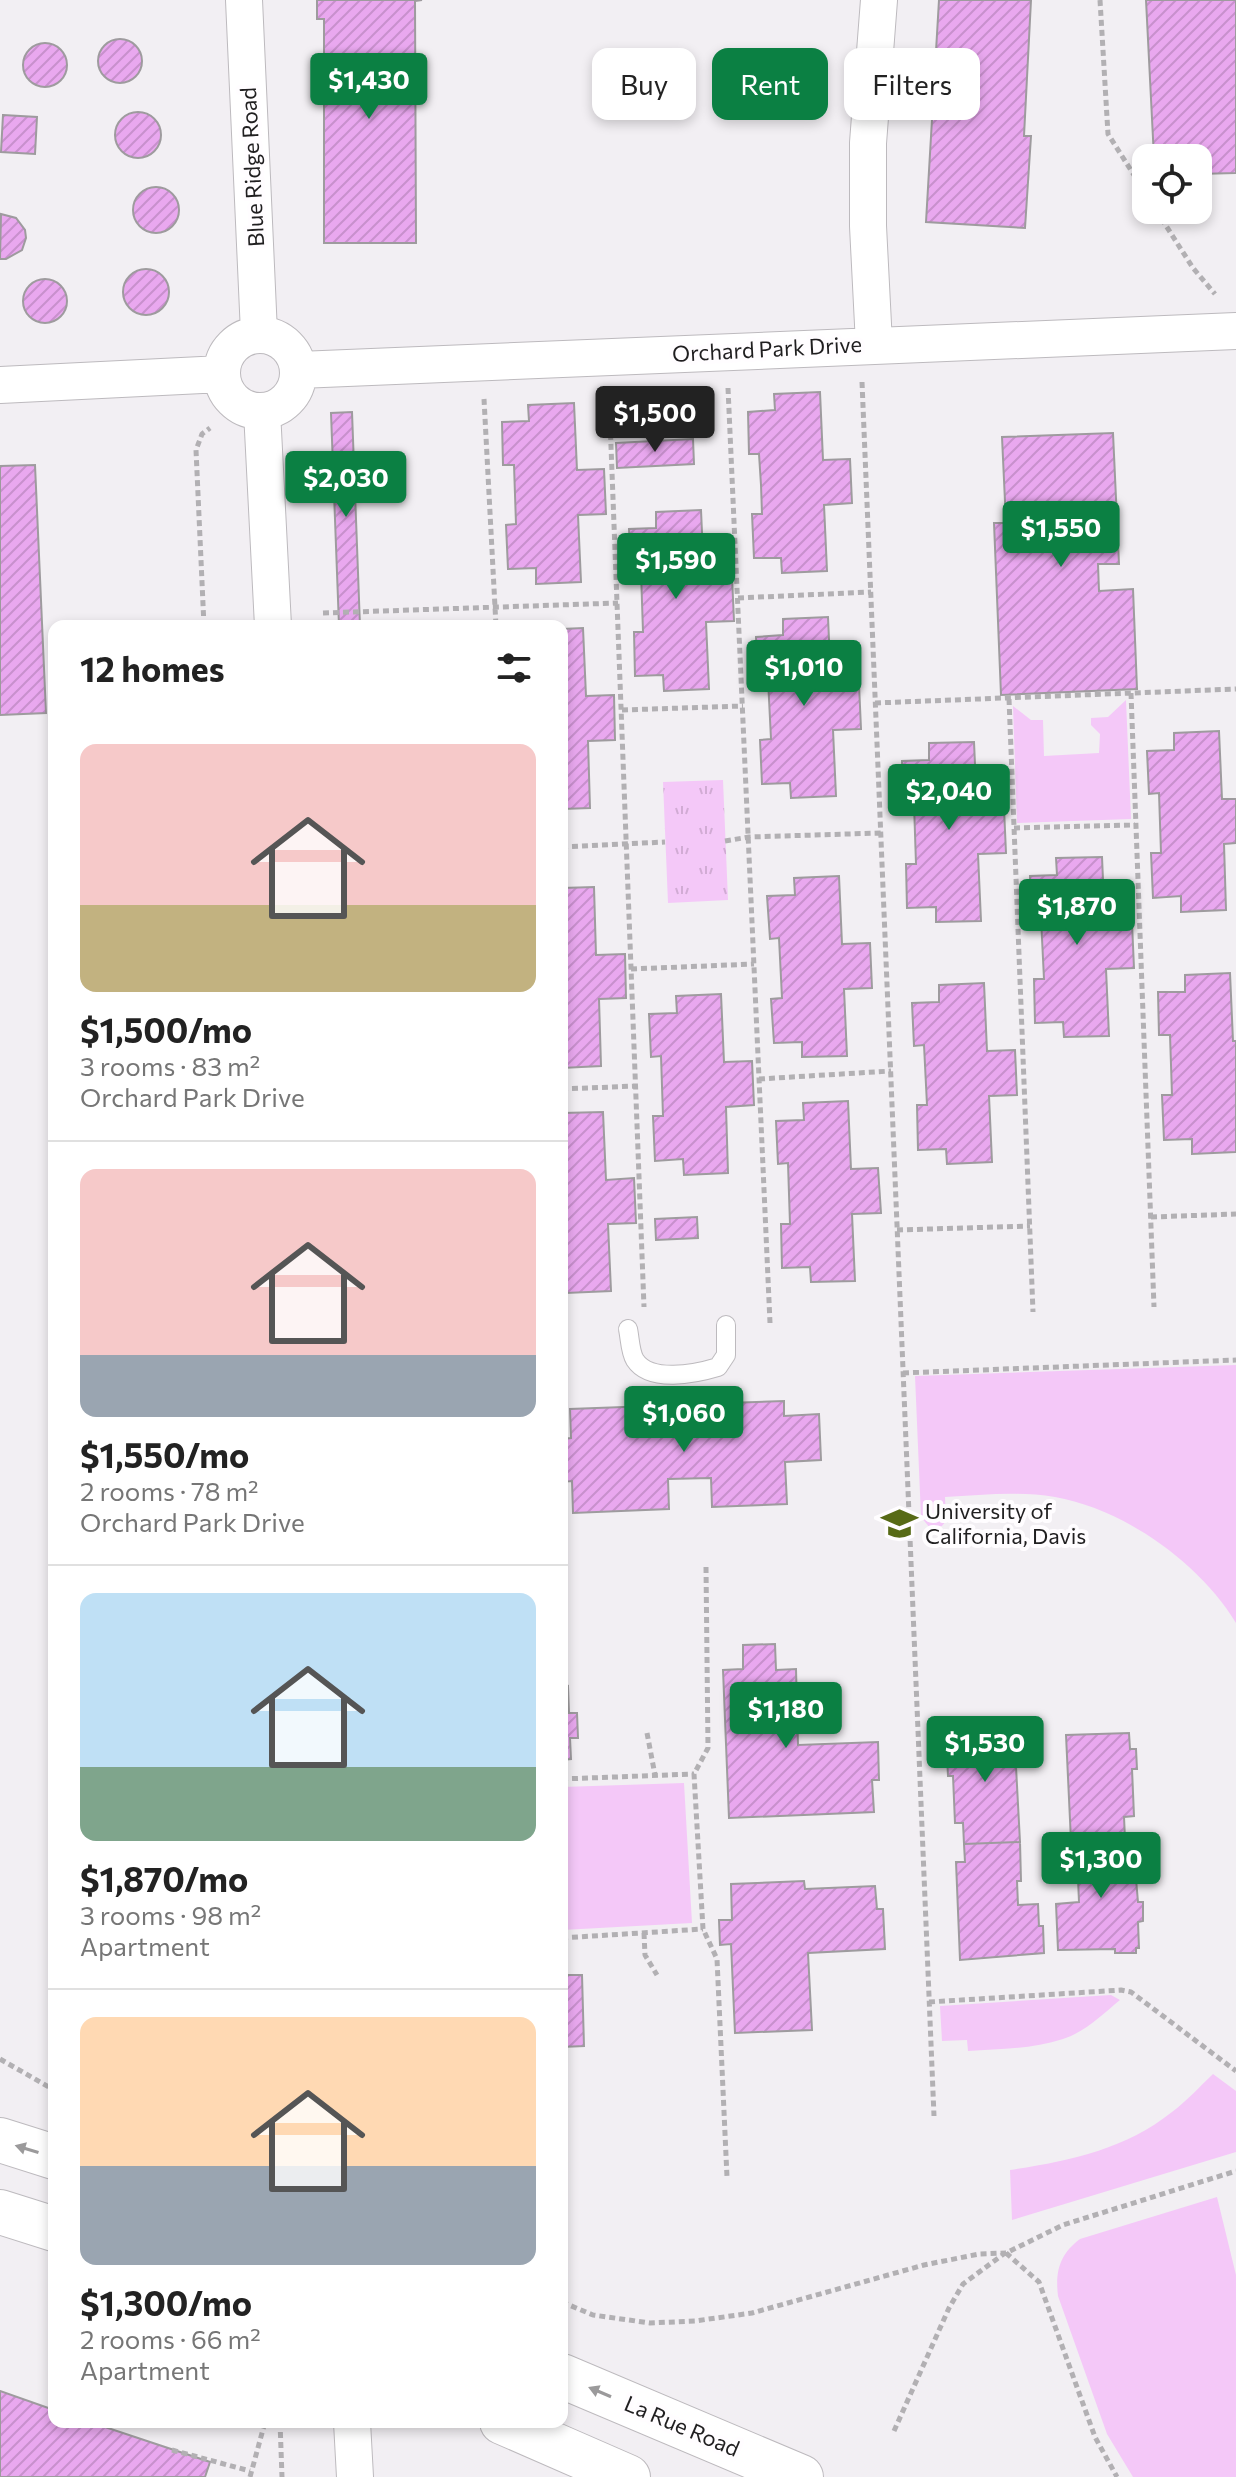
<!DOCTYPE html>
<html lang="en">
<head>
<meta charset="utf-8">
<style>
	:root { --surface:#fff; --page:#f2f2f2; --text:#222; --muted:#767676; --line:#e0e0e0; --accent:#0b8043 }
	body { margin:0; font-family:Commissioner,sans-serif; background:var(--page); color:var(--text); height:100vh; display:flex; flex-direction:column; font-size:30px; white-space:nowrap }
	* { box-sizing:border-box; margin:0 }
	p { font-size:26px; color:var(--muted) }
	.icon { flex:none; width:44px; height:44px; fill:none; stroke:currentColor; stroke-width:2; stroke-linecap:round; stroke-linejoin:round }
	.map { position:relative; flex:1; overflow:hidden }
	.drawer { position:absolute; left:48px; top:620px; width:520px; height:1808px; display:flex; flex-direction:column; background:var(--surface); border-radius:16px; box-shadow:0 4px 12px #0003 }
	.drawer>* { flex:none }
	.top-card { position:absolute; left:592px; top:48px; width:524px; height:72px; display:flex; gap:16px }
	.tools { position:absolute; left:1132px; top:144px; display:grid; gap:16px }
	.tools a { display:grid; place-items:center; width:80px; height:80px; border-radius:16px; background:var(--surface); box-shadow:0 4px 12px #0003; font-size:40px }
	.price { position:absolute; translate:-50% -68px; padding:0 18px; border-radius:8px; background:var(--accent); color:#fff; font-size:26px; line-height:52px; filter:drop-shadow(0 2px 4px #0008) }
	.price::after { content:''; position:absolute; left:50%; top:48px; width:24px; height:18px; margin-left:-12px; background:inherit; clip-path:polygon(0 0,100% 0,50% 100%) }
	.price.on { background:#222; color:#fff }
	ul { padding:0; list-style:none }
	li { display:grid; align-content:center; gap:16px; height:424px; padding:0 32px }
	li+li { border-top:2px solid var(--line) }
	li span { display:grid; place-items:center; height:248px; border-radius:16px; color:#555 }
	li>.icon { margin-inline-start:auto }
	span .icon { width:144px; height:144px; fill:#fffc; stroke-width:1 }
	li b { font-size:34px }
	h2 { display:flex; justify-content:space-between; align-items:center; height:96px; padding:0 32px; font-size:34px }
	.tag { padding:0 28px; border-radius:16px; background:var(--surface); box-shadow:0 4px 12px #0003; font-size:28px; line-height:72px }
	.tag.on { background:var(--accent); color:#fff }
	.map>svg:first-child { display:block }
	.grass { fill:#f4c8f8 }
	.park { fill:url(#park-tufts) }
	.building { fill:url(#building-hatch); stroke:#9e9b9e; stroke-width:2 }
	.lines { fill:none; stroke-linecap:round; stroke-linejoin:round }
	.service-casing { stroke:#bdbabe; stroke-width:20 }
	.minor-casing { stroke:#bdbabe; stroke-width:38 }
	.secondary-casing { stroke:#bdbabe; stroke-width:46 }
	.path { stroke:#b2b0b3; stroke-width:5; stroke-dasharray:6 4; stroke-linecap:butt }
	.service { stroke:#fff; stroke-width:18 }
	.minor { stroke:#fff; stroke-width:36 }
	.secondary { stroke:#fff; stroke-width:44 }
	.oneway { fill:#9b9a9b }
	.labels { text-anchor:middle; stroke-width:8; stroke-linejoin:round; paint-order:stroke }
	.street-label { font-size:22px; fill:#201f20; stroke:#fffdff }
	.poi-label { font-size:22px; fill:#201f20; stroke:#fffdff; text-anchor:start }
</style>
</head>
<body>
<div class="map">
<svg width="1236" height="2477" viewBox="0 0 1236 2477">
	<defs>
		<pattern id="park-tufts" width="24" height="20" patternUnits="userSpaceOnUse" patternTransform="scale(2)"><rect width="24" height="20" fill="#f4c8f8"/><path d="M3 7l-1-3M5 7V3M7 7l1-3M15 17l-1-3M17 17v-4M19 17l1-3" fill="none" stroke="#d1abd4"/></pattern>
		<pattern id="building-hatch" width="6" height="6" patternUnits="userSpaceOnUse" patternTransform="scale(2)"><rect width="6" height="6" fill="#e9a8ef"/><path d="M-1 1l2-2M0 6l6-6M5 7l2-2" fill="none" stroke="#c890cd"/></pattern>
	</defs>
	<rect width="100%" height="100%" fill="#f2eff3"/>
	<path class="grass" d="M1126 700 1131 819 1017 823 1013 706 1031 720H1043L1044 756 1099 753 1100 734 1091 725V718L1108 717Z
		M1236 1365V1623C1200 1563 1124 1509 1055 1497 1019 1491 982 1495 945 1497L946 1521 942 1526 930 1528 921 1517 915 1376Z
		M684 1783 692 1923 562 1930V1787Z
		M1111 1995 1120 2000C1103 2014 1085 2032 1063 2039 1033 2049 999 2049 968 2051L967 2040 942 2041 940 2006Z
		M1213 2074 1236 2091V2152L1012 2220 1010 2170C1069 2161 1124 2150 1172 2112 1187 2101 1200 2086 1213 2074Z
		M1217 2197 1236 2275V2477H1133L1107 2434 1058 2296C1055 2271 1060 2254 1080 2239Z"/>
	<path class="park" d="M723 780 728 900 668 903 663 782Z"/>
	<path class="building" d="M317 0H422L415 1 416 243H324V19H317Z
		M939 0H1031L1024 136H1031L1025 228 926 222Z
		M1146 0H1236V173L1198 174V158H1154Z
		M98 61a22 22 0 1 1 44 0a22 22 0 1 1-44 0Z
		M23 65a22 22 0 1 1 44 0a22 22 0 1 1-44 0Z
		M115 135a23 23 0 1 1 46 0a23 23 0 1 1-46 0Z
		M3 115 37 117 35 154 1 152Z
		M133 210a23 23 0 1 1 46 0a23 23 0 1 1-46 0Z
		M1 214 16 218 25 230 26 238 22 250 6 259H0Z
		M123 292a23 23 0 1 1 46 0a23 23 0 1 1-46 0Z
		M23 301a22 22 0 1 1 44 0a22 22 0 1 1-44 0Z
		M820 392 823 460 850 459 852 503 824 505 827 571 782 573 781 558H754L752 514H762L761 485 759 454H749L748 412 775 410 774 394Z
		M574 403 577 470 604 469 606 514 578 515 581 582 536 584V568L508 569 506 525 516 524 514 465H503L502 422 529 421 528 405Z
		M352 412 360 626H339L331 413Z
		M1113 433 1119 564H1098L1099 591 1133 589 1137 689 1001 695 994 523H1006L1002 437Z
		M693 439 694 464 617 468 616 443Z
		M35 465 46 713 0 715V466Z
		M701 510 704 578 732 577 734 621 706 622 709 689 664 691 663 675 635 676 634 632H643L642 602 641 571 631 572 629 529 656 528V512Z
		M828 617 831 685 859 684 861 729 833 730 836 796 791 798 790 783 762 784 760 740 771 739 768 679H758L756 637 783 635V619Z
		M583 628 586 696 614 695 615 740 588 741 590 808 562 809V629Z
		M1219 731 1222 799H1236V843L1224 844 1226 910 1181 912V896L1153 898 1151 853H1161L1159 793 1149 794 1147 751 1174 750V733Z
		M974 742 977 809 1004 808 1006 853 978 854 981 921 936 922V907L907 908 906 864H916L914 804H903L902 761 929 760V743Z
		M1102 857 1105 925 1132 923 1134 968 1106 969 1109 1036 1064 1037 1063 1022 1035 1023 1034 979H1044L1041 918 1031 919 1030 876 1057 875 1056 858Z
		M839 876 842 944 870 943 872 988 844 989 847 1056 802 1057V1042L774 1043 771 999 782 998 779 938 770 939 767 896 795 895 794 878Z
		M594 887 596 955 625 954 626 998 599 999 601 1066 562 1068V888Z
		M1230 973 1233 1041H1236V1152L1192 1154V1139L1164 1140 1162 1095H1172L1170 1035H1159L1158 992H1185V975Z
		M984 983 987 1051 1015 1050 1017 1095 989 1096 992 1162 947 1164 946 1149 918 1150 917 1105H927L924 1045 914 1046 912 1003 939 1002V985Z
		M721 994 724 1062 752 1061 754 1105 726 1107 728 1173 684 1175 683 1159 655 1161 653 1116H663L661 1056 651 1057 649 1014 677 1013 676 996Z
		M848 1101 851 1169 878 1168 881 1213 852 1214 855 1281 811 1282 810 1267 782 1268 781 1224H790L789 1194 788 1163 778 1164 776 1121 804 1120 803 1103Z
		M603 1112 606 1180 634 1178 636 1223 608 1224 611 1291 566 1293 565 1277H562V1113Z
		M697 1217 698 1238 656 1240 655 1219Z
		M784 1401V1416L819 1414 821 1460 785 1462 787 1504 712 1507 711 1478 668 1479 669 1509 573 1513 572 1481 562 1482V1439L571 1438 570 1409 678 1405V1414L698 1413 697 1404Z
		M775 1644 776 1670 796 1669 798 1745 878 1742 879 1780H872L874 1812 729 1818 723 1670 743 1669V1645Z
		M568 1686 569 1713H577L578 1738H570L571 1759 562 1760V1687Z
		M974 1724V1730L1014 1729 1020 1842 964 1844 963 1823H955L953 1776H948L947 1756H951L950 1725Z
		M1129 1733 1130 1749H1136L1137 1769H1132L1134 1816 1124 1817 1125 1839 1071 1841 1066 1735Z
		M1125 1839 1126 1856H1134L1138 1902H1143V1921L1138 1922 1139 1948H1136V1953H1115V1949L1058 1950 1056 1904 1079 1902 1078 1879H1072L1071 1841Z
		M1020 1842 1021 1881H1017L1018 1905 1038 1904 1039 1926H1043L1044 1953 960 1960 956 1862H965L964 1844Z
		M804 1881 805 1889 875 1886 877 1909H883L885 1949 808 1953 812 2030 735 2033 731 1944 720 1945 719 1920H732L731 1884Z
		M562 1975H582L584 2046 562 2047Z
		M0 2391 54 2410V2422H90L210 2462 205 2477H0Z"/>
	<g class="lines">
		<defs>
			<path id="service" d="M628 1329C630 1338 630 1352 635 1360 650 1383 695 1374 718 1367L726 1355V1325"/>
			<path id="minor" d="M244 0 259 333
				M222 373a38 38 0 1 1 76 0a38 38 0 1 1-76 0Z
				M874 344 868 226V143L879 0
				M299 370 1236 331
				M0 385 222 374
				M262 411 273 626
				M352 2422 355 2477"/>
			<path id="secondary" d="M0 2140 54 2157
				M0 2212 54 2229
				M562 2376 801 2477
				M502 2422 628 2477"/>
		</defs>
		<use href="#service" class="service-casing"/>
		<use href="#minor" class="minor-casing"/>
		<use href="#secondary" class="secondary-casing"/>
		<path class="path" d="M1100 0 1108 134 1146 194
			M1156 210 1193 268 1215 294
			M862 382 934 2116
			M728 388 770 1323
			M609 394 644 1307
			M484 399 496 626
			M738 598 871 592
			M323 613 618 603
			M204 626 196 450 202 434 210 428
			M1131 693 1154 1307
			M1009 699 1033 1312
			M875 703 1236 689
			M622 710 743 706
			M1014 828 1135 825
			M725 841 749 837 881 833
			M562 847 665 842
			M631 969 754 964
			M759 1079 891 1071
			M562 1089 637 1086
			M1151 1217 1236 1214
			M897 1230 1030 1226
			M903 1373 1236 1360
			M706 1567 708 1748 694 1774 703 1929 717 1959 727 2177
			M647 1733 655 1775
			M562 1779 694 1774
			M644 1933 645 1955 657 1975
			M562 1938 703 1929
			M929 2002 1121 1990 1131 1992 1236 2071
			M0 2059 54 2090
			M1006 2253 1039 2282 1095 2437 1117 2477
			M562 2302 593 2315 650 2323 695 2321 752 2313 924 2265 979 2254 1006 2253 1063 2225 1236 2171
			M280 2422 282 2477
			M894 2431 949 2308 963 2284 1005 2253
			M172 2450 250 2471
			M250 2477 265 2422"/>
		<use href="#service" class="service"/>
		<use href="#minor" class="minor"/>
		<use href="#secondary" class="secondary"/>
	</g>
	<defs><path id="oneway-solid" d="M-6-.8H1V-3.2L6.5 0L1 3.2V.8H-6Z" transform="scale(2)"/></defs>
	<g class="oneway">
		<use href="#oneway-solid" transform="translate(27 2149) rotate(-163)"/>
		<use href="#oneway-solid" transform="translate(600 2392) rotate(-157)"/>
	</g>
	<defs>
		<symbol id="university-bare" viewBox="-9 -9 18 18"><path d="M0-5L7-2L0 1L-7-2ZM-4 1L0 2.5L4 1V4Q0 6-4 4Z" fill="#576a16" stroke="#fffdff" stroke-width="2.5" paint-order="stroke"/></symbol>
	</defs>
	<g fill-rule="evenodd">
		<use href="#university-bare" x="874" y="1498" width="51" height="51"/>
	</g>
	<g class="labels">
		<g class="street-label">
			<text transform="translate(252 167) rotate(-93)" y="8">Blue Ridge Road</text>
			<text transform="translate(767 349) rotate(-3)" y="8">Orchard Park Drive</text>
			<text transform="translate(682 2426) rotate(23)" y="8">La Rue Road</text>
		</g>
		<g class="poi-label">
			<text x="925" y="1519">University of<tspan x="925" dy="25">California, Davis</tspan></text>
		</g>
	</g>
</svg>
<div class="tools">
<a><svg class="icon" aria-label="locate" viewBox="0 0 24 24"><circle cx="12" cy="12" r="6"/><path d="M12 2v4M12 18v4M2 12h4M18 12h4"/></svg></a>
</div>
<b class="price" style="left:369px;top:121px">$1,430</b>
<b class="price on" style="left:655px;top:454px">$1,500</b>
<b class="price" style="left:346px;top:519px">$2,030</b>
<b class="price" style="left:1061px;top:569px">$1,550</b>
<b class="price" style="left:676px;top:601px">$1,590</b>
<b class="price" style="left:804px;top:708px">$1,010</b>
<b class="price" style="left:949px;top:832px">$2,040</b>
<b class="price" style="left:1077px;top:947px">$1,870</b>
<b class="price" style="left:684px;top:1454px">$1,060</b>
<b class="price" style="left:786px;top:1750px">$1,180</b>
<b class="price" style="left:985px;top:1784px">$1,530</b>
<b class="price" style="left:1101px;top:1900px">$1,300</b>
<div class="top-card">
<a class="tag">Buy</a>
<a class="tag on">Rent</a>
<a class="tag">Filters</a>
</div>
<section class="drawer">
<h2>12 homes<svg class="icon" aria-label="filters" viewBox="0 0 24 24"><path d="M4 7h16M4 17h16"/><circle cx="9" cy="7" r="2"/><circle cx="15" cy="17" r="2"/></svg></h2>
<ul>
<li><span style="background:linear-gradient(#f6c9c9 65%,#c2b280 0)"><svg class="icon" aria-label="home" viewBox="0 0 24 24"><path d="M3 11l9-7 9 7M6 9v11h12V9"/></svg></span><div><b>$1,500/mo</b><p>3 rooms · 83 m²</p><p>Orchard Park Drive</p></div></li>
<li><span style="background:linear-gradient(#f6c9c9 75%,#9aa5b1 0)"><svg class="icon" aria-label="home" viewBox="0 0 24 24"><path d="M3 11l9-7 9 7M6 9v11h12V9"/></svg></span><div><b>$1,550/mo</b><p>2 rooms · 78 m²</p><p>Orchard Park Drive</p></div></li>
<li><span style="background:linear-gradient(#bfe0f5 70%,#7fa58c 0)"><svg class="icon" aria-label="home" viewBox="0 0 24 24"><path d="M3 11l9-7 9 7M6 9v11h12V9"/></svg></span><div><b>$1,870/mo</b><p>3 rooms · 98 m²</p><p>Apartment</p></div></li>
<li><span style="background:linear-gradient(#ffd9b3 60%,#9aa5b1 0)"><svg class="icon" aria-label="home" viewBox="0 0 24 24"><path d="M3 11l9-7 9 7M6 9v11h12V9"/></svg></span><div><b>$1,300/mo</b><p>2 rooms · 66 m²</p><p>Apartment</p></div></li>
</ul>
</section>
</div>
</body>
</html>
